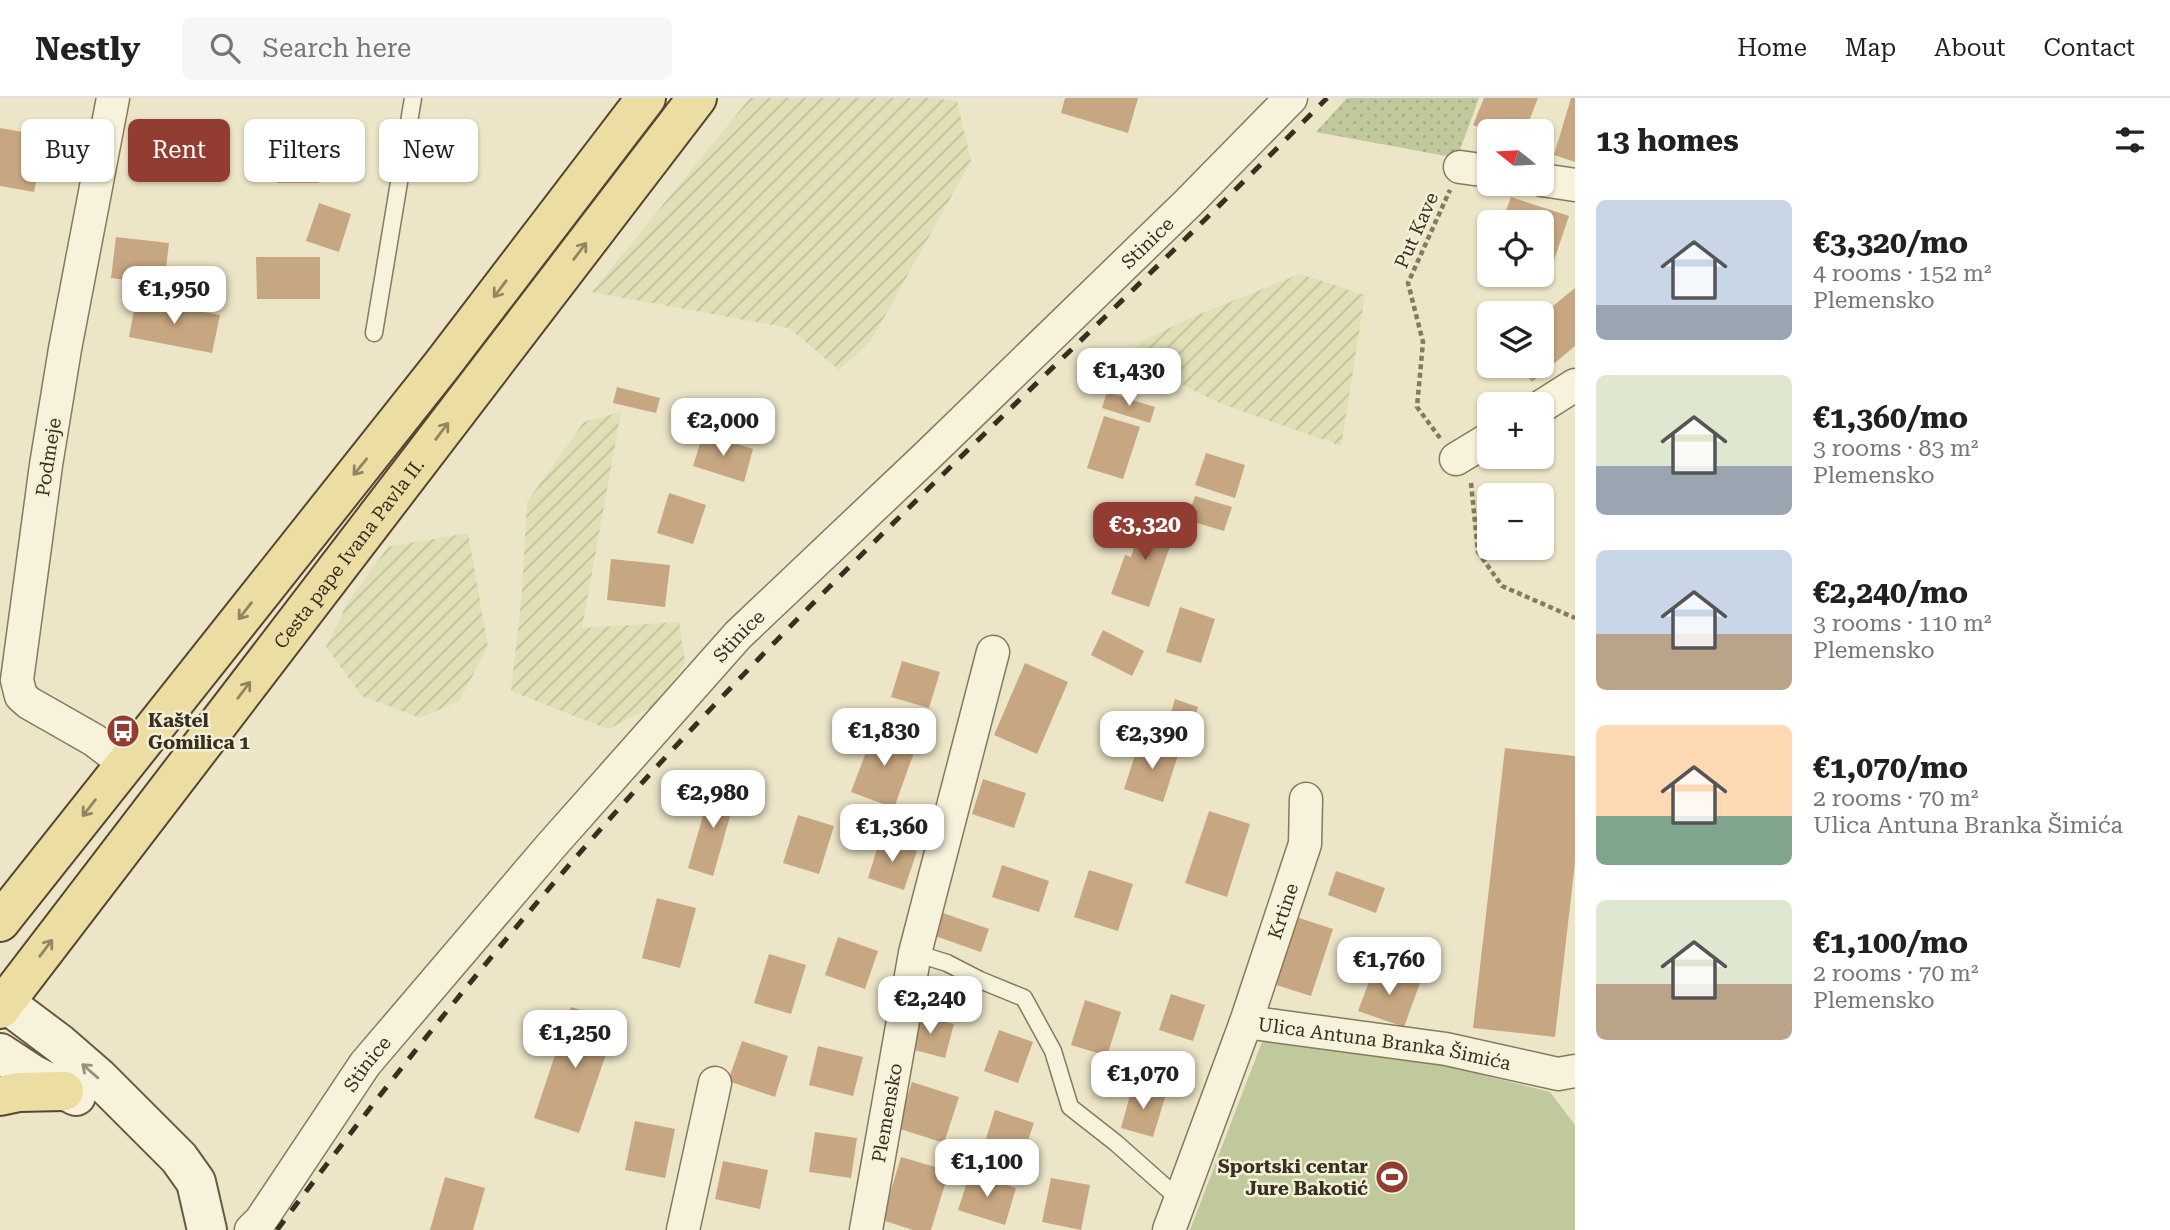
<!DOCTYPE html>
<html lang="en">
<head>
<meta charset="utf-8">
<style>
	:root { --surface:#fff; --page:#f6f6f6; --text:#202124; --muted:#757577; --line:#e0e0e0; --accent:#913d32 }
	body { margin:0; font-family:"Roboto Serif",serif; background:var(--page); color:var(--text); height:100vh; display:flex; flex-direction:column; font-size:26px; white-space:nowrap }
	* { box-sizing:border-box; margin:0 }
	p { font-size:23px; color:var(--muted) }
	.icon { flex:none; width:38px; height:38px; fill:none; stroke:currentColor; stroke-width:2; stroke-linecap:round; stroke-linejoin:round }
	.map { position:relative; flex:1; overflow:hidden }
	.panel { display:flex; flex-direction:column; background:var(--surface); width:595px }
	.panel>* { flex:none }
	.banner { position:absolute; left:21px; top:21px; width:665px; height:63px; display:flex; gap:14px }
	.needle { width:46px; rotate:288deg }
	.buttons { position:absolute; left:1477px; top:21px; display:grid; gap:14px }
	.buttons a { display:grid; place-items:center; width:77px; height:77px; border-radius:10px; background:var(--surface); box-shadow:0 2px 5px #0004; font-size:35px }
	.price { position:absolute; translate:-50% -60px; padding:0 16px; border-radius:14px; background:#fff; color:#222; font-size:23px; line-height:46px; filter:drop-shadow(0 2px 4px #0008) }
	.price::after { content:''; position:absolute; left:50%; top:42px; width:21px; height:16px; margin-left:-10px; background:inherit; clip-path:polygon(0 0,100% 0,50% 100%) }
	.price.selected { background:var(--accent); color:#fff }
	ul { padding:0; list-style:none }
	li { display:flex; align-items:center; gap:21px; height:175px; padding:0 21px }
	li span { display:grid; place-items:center; flex:none; width:196px; height:140px; border-radius:10px; color:#555 }
	li>.icon { margin-inline-start:auto }
	span .icon { width:84px; height:84px; fill:#fffc; stroke-width:1 }
	li b { font-size:30px }
	h2 { display:flex; justify-content:space-between; align-items:center; height:84px; padding:0 21px; font-size:30px }
	.tag { padding:0 24px; border-radius:10px; background:var(--surface); box-shadow:0 2px 5px #0004; font-size:24px; line-height:63px }
	.tag.selected { background:var(--accent); color:#fff }
	header { display:flex; align-items:center; gap:42px; box-sizing:border-box; height:98px; padding:0 35px; background:var(--surface); border-bottom:2px solid var(--line) }
	header strong { font-size:33px }
	nav { display:flex; gap:38px; margin-inline-start:auto; font-size:24px }
	.search { width:490px; height:63px; background:var(--page); display:flex; align-items:center; gap:18px; box-sizing:border-box; padding:0 24px; border-radius:10px; color:var(--muted); font-size:26px }
	main { display:flex; flex:1; min-height:0 }
	.map>svg:first-child { display:block }
	.farmland { fill:url(#farmland-furrows) }
	.garden { fill:url(#garden-dots) }
	.pitch { fill:#bfc99c }
	.building { fill:#c7a781 }
	.lines { fill:none; stroke-linecap:round; stroke-linejoin:round }
	.lane-casing { stroke:#87795e; stroke-width:19 }
	.street-casing { stroke:#87795e; stroke-width:35 }
	.secondary-casing { stroke:#685a41; stroke-width:42 }
	.primary-casing { stroke:#554632; stroke-width:42 }
	.path { stroke:#87795e; stroke-width:4.5; stroke-dasharray:5 3.5; stroke-linecap:butt }
	.lane { stroke:#f7f2db; stroke-width:16 }
	.street { stroke:#f7f2db; stroke-width:32 }
	.secondary { stroke:#f7f2db; stroke-width:38 }
	.primary { stroke:#ecdea3; stroke-width:38 }
	.rail { stroke:#382f21; stroke-width:5; stroke-dasharray:12 12; stroke-linecap:butt }
	.oneway { stroke:#928662 }
	.oneway2 { stroke:#98907e }
	.labels { text-anchor:middle; stroke-width:5; stroke-linejoin:round; paint-order:stroke }
	.street-label { font-size:19px; fill:#382f21; stroke:#f4efd7 }
	.poi-label { font-size:19px; font-weight:bold; fill:#382f21; stroke:#f4efd7; text-anchor:start }
</style>
</head>
<body>
<header>
<strong>Nestly</strong>
<div class="search"><svg class="icon" aria-label="search" viewBox="0 0 24 24"><circle cx="10" cy="10" r="6"/><path d="M15 15l6 6"/></svg>Search here</div>
<nav><a>Home</a><a>Map</a><a>About</a><a>Contact</a></nav>
</header>
<main>
<div class="map">
<svg width="1575" height="1132" viewBox="0 0 1575 1132">
	<defs>
		<pattern id="farmland-furrows" width="10" height="10" patternUnits="userSpaceOnUse" patternTransform="scale(1.75)"><rect width="10" height="10" fill="#e1dfb6"/><path d="M-1 1l2-2M0 10L10 0M9 11l2-2" fill="none" stroke="#c2c09c"/></pattern>
		<pattern id="garden-dots" width="8" height="8" patternUnits="userSpaceOnUse" patternTransform="scale(1.75)"><rect width="8" height="8" fill="#bfc99c"/><path d="M2 2h.1M6 6h.1" fill="none" stroke="#a5ad86" stroke-width="1.8" stroke-linecap="round"/></pattern>
	</defs>
	<rect width="100%" height="100%" fill="#ece5c8"/>
	<path class="farmland" d="M750 0H931L957 3 971 63 871 243 839 272 789 230 592 194Z
		M1300 176 1365 197 1341 348 1222 306 1172 282 1106 276 1142 243 1195 218Z
		M621 314 582 530 679 524 685 565 660 605 608 631 511 593 522 495 527 404 584 324Z
		M468 435 488 549 459 603 420 620 362 598 326 549 348 504 388 449Z"/>
	<path class="garden" d="M1347 0H1479L1457 60 1316 34Z"/>
	<path class="pitch" d="M1270 923 1550 994 1575 1027V1132H1190Z"/>
	<path class="building" d="M1065 0H1138L1128 35 1061 15Z
		M1484 0H1538L1525 33 1489 34 1473 27Z
		M1571 0H1575V64L1554 57Z
		M0 30 45 38 34 94 0 88Z
		M277 48H319V85H277Z
		M1511 99 1569 118 1553 165 1542 161V124H1502Z
		M319 105 351 116 339 154 306 143Z
		M116 139 169 145 164 187 111 180Z
		M256 159H320V201H257Z
		M1575 190V248L1532 284 1519 268H1542V217Z
		M136 202 220 217 212 255 129 239Z
		M617 289 660 300 656 315 613 305Z
		M1107 294 1155 309 1150 325 1102 310Z
		M1104 318 1140 329 1123 381 1087 370Z
		M703 336 753 351 744 384 693 368Z
		M1206 355 1245 367 1235 400 1195 387Z
		M669 395 706 407 693 446 657 435Z
		M1195 398 1232 409 1224 433 1187 422Z
		M1145 417 1177 428 1149 509 1111 496 1125 457 1131 459Z
		M611 461 670 467 665 509 607 502Z
		M1180 509 1215 521 1201 565 1166 554Z
		M1103 532 1144 553 1132 578 1091 557Z
		M902 563 940 574 929 610 891 599Z
		M1025 565 1068 584 1037 656 994 637Z
		M1175 601 1198 609 1191 633 1168 625Z
		M875 630 917 646 894 710 851 694Z
		M1140 642 1179 654 1163 704 1124 691Z
		M1505 650 1575 658V765L1555 939 1473 930Z
		M983 681 1026 695 1014 730 972 716Z
		M712 686 737 694 713 778 688 770Z
		M1209 713 1250 726 1227 799 1185 785Z
		M798 717 834 728 819 776 783 765Z
		M880 741 917 753 904 792 868 780Z
		M1002 767 1049 783 1039 814 992 799Z
		M1089 772 1133 786 1118 833 1074 819Z
		M1336 773 1385 790 1376 815 1328 797Z
		M657 800 696 810 680 870 642 860Z
		M940 814 989 831 981 854 932 837Z
		M1287 816 1333 831 1311 898 1264 883Z
		M838 839 878 853 865 891 825 877Z
		M769 856 806 867 791 916 754 905Z
		M1375 868 1420 885 1404 929 1358 913Z
		M928 878 952 884 944 910 921 903Z
		M1171 896 1205 907 1193 943 1159 932Z
		M1085 902 1121 914 1107 958 1071 947Z
		M571 909 617 924 579 1035 534 1020Z
		M916 915 954 926 945 960 907 950Z
		M999 932 1033 944 1018 985 984 973Z
		M742 943 788 958 775 999 728 983Z
		M818 948 863 959 853 998 809 987Z
		M912 984 959 999 944 1045 897 1030Z
		M1133 986 1166 996 1153 1039 1121 1030Z
		M995 1012 1034 1025 1020 1065 982 1053Z
		M635 1023 675 1031 665 1080 625 1072Z
		M815 1034 857 1040 851 1080 809 1074Z
		M901 1059 949 1073 931 1132H913L882 1122Z
		M723 1063 768 1072 760 1111 715 1101Z
		M970 1075 1016 1090 1005 1127 958 1112Z
		M445 1079 485 1090 473 1132H430Z
		M1051 1080 1090 1087 1081 1132 1042 1124Z"/>
	<g class="lines">
		<defs>
			<path id="lane" d="M374 235 413 0
				M915 855 947 865 980 882 1024 900 1053 953 1070 1009 1116 1045 1179 1101"/>
			<g id="street">
				<path d="M113 0 65 251 46 367 17 582 21 598 29 605 94 642 124 665"/>
				<path d="M1460 69 1489 73"/>
				<path d="M1542 82 1575 87"/>
				<path d="M1542 308 1575 287"/>
				<path d="M1456 361 1489 341"/>
				<path id="s1" d="M1246 924 1305 746 1306 701"/>
				<path id="s2" d="M251 1132 261 1122 365 966 550 749 738 537 927 358 1188 105 1291 0"/>
				<path d="M683 1132 715 985"/>
				<path id="s3" d="M866 1132 915 855 993 554"/>
				<path id="s4" d="M1169 1132 1246 924 1446 951 1558 976 1575 973"/>
			</g>
			<path id="secondary" d="M0 901 60 946 98 979 179 1060 196 1084 207 1132
				M0 955 32 976 76 998"/>
			<g id="primary">
				<path d="M0 824 442 267 646 0"/>
				<path id="s5" d="M0 911 697 0"/>
				<path d="M0 998 19 994 64 993"/>
			</g>
		</defs>
		<use href="#lane" class="lane-casing"/>
		<use href="#street" class="street-casing"/>
		<use href="#secondary" class="secondary-casing"/>
		<use href="#primary" class="primary-casing"/>
		<path class="path" d="M1440 340 1417 309 1423 244 1408 185 1450 92
			M1471 385 1478 454 1502 488 1575 520"/>
		<use href="#lane" class="lane"/>
		<use href="#street" class="street"/>
		<use href="#secondary" class="secondary"/>
		<use href="#primary" class="primary"/>
		<path class="rail" d="M277 1132C406 960 541 792 688 635 893 416 1116 214 1327 0"/>
	</g>
	<defs><path id="oneway-shaft" d="M-6 0H5M1.5-3L5.5 0L1.5 3" fill="none" stroke-width="1.6" stroke-linecap="round" stroke-linejoin="round" transform="scale(1.75)"/></defs>
	<g class="oneway">
		<use href="#oneway-shaft" transform="translate(580 153) rotate(-53)"/>
		<use href="#oneway-shaft" transform="translate(500 191) rotate(127)"/>
		<use href="#oneway-shaft" transform="translate(442 333) rotate(-53)"/>
		<use href="#oneway-shaft" transform="translate(360 369) rotate(129)"/>
		<use href="#oneway-shaft" transform="translate(245 513) rotate(128)"/>
		<use href="#oneway-shaft" transform="translate(244 592) rotate(-53)"/>
		<use href="#oneway-shaft" transform="translate(89 710) rotate(128)"/>
		<use href="#oneway-shaft" transform="translate(46 850) rotate(-53)"/>
	</g>
	<use class="oneway2" href="#oneway-shaft" transform="translate(90 973) rotate(-139)"/>
	<defs>
		<symbol id="bus-disc" viewBox="-11 -11 22 22"><circle r="9.5" fill="#913d32" stroke="#f4efd7"/><path d="M-5-6H5V4H4V6H2V4H-2V6H-4V4H-5ZM-3.5-4V0h7V-4ZM-3.5 1.2v1.5H-2V1.2ZM2 1.2v1.5H3.5V1.2Z" fill="#fff"/></symbol>
		<symbol id="stadium-disc" viewBox="-11 -11 22 22"><circle r="9.5" fill="#913d32" stroke="#f4efd7"/><path d="M0-5a6.5 5 0 1 0 0 10a6.5 5 0 1 0 0-10ZM-3.5-1.8h7v3.6h-7Z" fill="#fff"/></symbol>
	</defs>
	<g fill-rule="evenodd">
		<use href="#bus-disc" x="104" y="614" width="38" height="38"/>
		<use href="#stadium-disc" x="1373" y="1060" width="38" height="38"/>
	</g>
	<g class="labels">
		<g class="street-label">
			<text transform="translate(1416 132) rotate(-66)" y="7">Put Kave</text>
			<text dy="7" stroke="none"><textPath href="#s2" startOffset="1337">Stinice</textPath></text>
			<text transform="translate(48 359) rotate(-81)" y="7">Podmeje</text>
			<text dy="7" stroke="none"><textPath href="#s5" startOffset="574">Cesta pape Ivana Pavla II.</textPath></text>
			<text dy="7" stroke="none"><textPath href="#s2" startOffset="770">Stinice</textPath></text>
			<text dy="7" stroke="none"><textPath href="#s1" startOffset="117">Krtine</textPath></text>
			<text dy="7" stroke="none"><textPath href="#s4" startOffset="362">Ulica Antuna Branka Šimića</textPath></text>
			<text dy="7" stroke="none"><textPath href="#s2" startOffset="203">Stinice</textPath></text>
			<text dy="7" stroke="none"><textPath href="#s3" startOffset="119">Plemensko</textPath></text>
		</g>
		<g class="poi-label">
			<text x="148" y="629">Kaštel<tspan x="148" dy="22">Gomilica 1</tspan></text>
			<text x="1368" y="1075" text-anchor="end">Sportski centar<tspan x="1368" dy="22">Jure Bakotić</tspan></text>
		</g>
	</g>
</svg>
<div class="buttons">
<a><svg class="needle" viewBox="-14 -14 28 28"><path d="M0-13l5 13h-10z" fill="#e53935"/><path d="M0 13l5-13h-10z" fill="#757577"/></svg></a>
<a><svg class="icon" aria-label="locate" viewBox="0 0 24 24"><circle cx="12" cy="12" r="6"/><path d="M12 2v4M12 18v4M2 12h4M18 12h4"/></svg></a>
<a><svg class="icon" aria-label="layers" viewBox="0 0 24 24"><path d="M12 4l9 5-9 5-9-5zM3 14l9 5 9-5"/></svg></a>
<a>+</a>
<a>−</a>
</div>
<b class="price" style="left:174px;top:228px">€1,950</b>
<b class="price" style="left:1129px;top:310px">€1,430</b>
<b class="price" style="left:723px;top:360px">€2,000</b>
<b class="price selected" style="left:1145px;top:464px">€3,320</b>
<b class="price" style="left:884px;top:670px">€1,830</b>
<b class="price" style="left:1152px;top:673px">€2,390</b>
<b class="price" style="left:713px;top:732px">€2,980</b>
<b class="price" style="left:892px;top:766px">€1,360</b>
<b class="price" style="left:1389px;top:899px">€1,760</b>
<b class="price" style="left:930px;top:938px">€2,240</b>
<b class="price" style="left:575px;top:972px">€1,250</b>
<b class="price" style="left:1143px;top:1013px">€1,070</b>
<b class="price" style="left:987px;top:1101px">€1,100</b>
<div class="banner">
<a class="tag">Buy</a>
<a class="tag selected">Rent</a>
<a class="tag">Filters</a>
<a class="tag">New</a>
</div>
</div>
<section class="panel">
<h2>13 homes<svg class="icon" aria-label="filters" viewBox="0 0 24 24"><path d="M4 7h16M4 17h16"/><circle cx="9" cy="7" r="2"/><circle cx="15" cy="17" r="2"/></svg></h2>
<ul>
<li><span style="background:linear-gradient(#c9d6e8 75%,#9aa5b1 0)"><svg class="icon" aria-label="home" viewBox="0 0 24 24"><path d="M3 11l9-7 9 7M6 9v11h12V9"/></svg></span><div><b>€3,320/mo</b><p>4 rooms · 152 m²</p><p>Plemensko</p></div></li>
<li><span style="background:linear-gradient(#dfe7d0 65%,#9aa5b1 0)"><svg class="icon" aria-label="home" viewBox="0 0 24 24"><path d="M3 11l9-7 9 7M6 9v11h12V9"/></svg></span><div><b>€1,360/mo</b><p>3 rooms · 83 m²</p><p>Plemensko</p></div></li>
<li><span style="background:linear-gradient(#c9d6e8 60%,#b9a48a 0)"><svg class="icon" aria-label="home" viewBox="0 0 24 24"><path d="M3 11l9-7 9 7M6 9v11h12V9"/></svg></span><div><b>€2,240/mo</b><p>3 rooms · 110 m²</p><p>Plemensko</p></div></li>
<li><span style="background:linear-gradient(#ffd9b3 65%,#7fa58c 0)"><svg class="icon" aria-label="home" viewBox="0 0 24 24"><path d="M3 11l9-7 9 7M6 9v11h12V9"/></svg></span><div><b>€1,070/mo</b><p>2 rooms · 70 m²</p><p>Ulica Antuna Branka Šimića</p></div></li>
<li><span style="background:linear-gradient(#dfe7d0 60%,#b9a48a 0)"><svg class="icon" aria-label="home" viewBox="0 0 24 24"><path d="M3 11l9-7 9 7M6 9v11h12V9"/></svg></span><div><b>€1,100/mo</b><p>2 rooms · 70 m²</p><p>Plemensko</p></div></li>
</ul>
</section>
</main>
</body>
</html>
